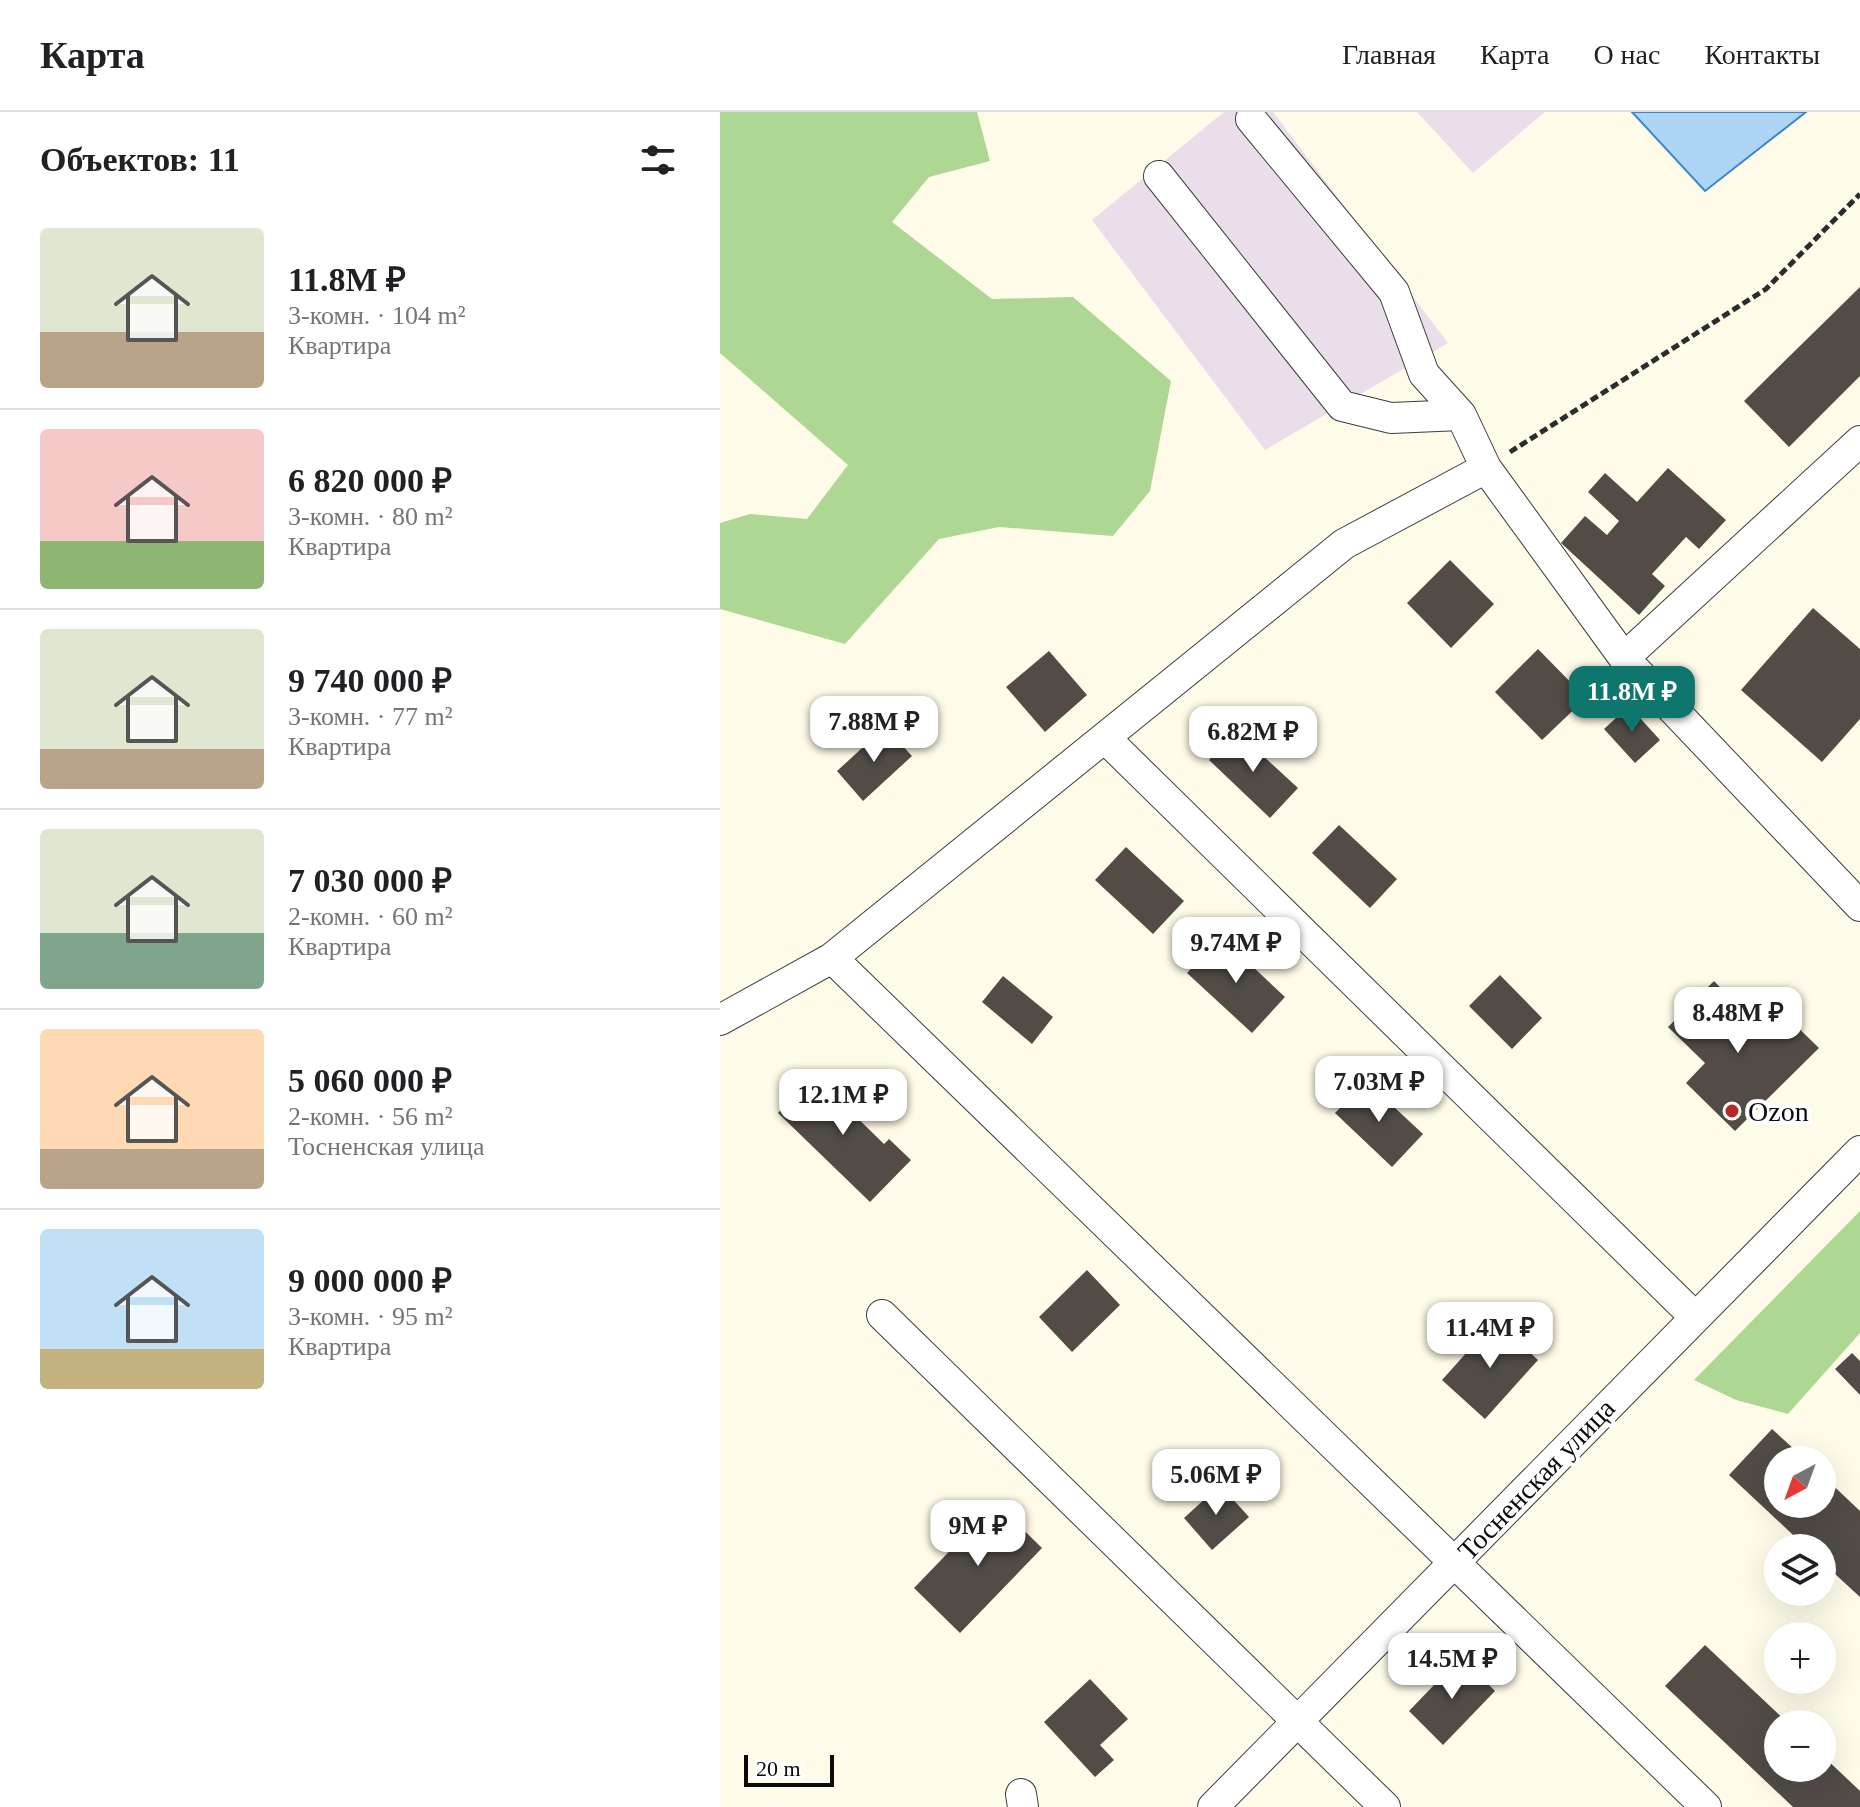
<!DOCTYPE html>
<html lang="ru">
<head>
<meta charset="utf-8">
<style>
	:root { --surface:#fff; --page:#f6f6f6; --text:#202124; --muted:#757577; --line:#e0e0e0; --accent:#0f766e }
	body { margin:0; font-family:Georgia,serif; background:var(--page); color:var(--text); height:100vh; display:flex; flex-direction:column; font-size:30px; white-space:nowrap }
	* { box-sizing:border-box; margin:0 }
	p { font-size:26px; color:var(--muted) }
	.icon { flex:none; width:44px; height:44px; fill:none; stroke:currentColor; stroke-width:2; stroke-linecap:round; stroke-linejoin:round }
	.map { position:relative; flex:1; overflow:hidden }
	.sheet { display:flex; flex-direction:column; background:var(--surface); width:720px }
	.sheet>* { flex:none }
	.needle { width:52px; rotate:221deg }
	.tools { position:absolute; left:1044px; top:1334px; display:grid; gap:16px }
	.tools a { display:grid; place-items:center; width:72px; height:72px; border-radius:50%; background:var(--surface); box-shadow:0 8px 32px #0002; font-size:40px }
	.scale { position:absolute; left:24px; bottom:20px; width:90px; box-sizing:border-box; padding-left:8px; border:4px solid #0a0a0a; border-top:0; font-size:22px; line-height:28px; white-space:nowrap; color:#0a0a0a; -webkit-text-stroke:6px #fff; paint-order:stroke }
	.price { position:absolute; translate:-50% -68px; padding:0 18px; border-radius:16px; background:#fff; color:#222; font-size:26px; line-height:52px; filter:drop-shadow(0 2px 4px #0008) }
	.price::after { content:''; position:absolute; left:50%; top:48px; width:24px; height:18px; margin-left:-12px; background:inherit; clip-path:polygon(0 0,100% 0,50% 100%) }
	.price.selected { background:var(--accent); color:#fff }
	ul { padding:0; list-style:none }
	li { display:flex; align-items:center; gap:24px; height:200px; padding:0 40px }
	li+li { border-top:2px solid var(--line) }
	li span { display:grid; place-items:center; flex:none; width:224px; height:160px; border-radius:8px; color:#555 }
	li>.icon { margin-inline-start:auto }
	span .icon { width:96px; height:96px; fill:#fffc; stroke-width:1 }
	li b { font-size:34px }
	h2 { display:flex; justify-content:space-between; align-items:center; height:96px; padding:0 40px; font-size:34px }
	header { display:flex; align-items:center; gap:48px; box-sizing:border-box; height:112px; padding:0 40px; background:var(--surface); border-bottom:2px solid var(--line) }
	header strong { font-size:38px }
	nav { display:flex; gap:44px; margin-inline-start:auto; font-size:28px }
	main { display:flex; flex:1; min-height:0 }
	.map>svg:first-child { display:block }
	.industrial { fill:#e9dee9 }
	.forest { fill:#aed793 }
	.water { fill:#aed6f4; stroke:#3787c9; stroke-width:2 }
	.building { fill:#524c47 }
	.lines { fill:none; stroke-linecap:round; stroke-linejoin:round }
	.minor-casing { stroke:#3d3d3d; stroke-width:32 }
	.path { stroke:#2c2c2c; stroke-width:5; stroke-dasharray:8 4; stroke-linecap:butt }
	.minor { stroke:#fff; stroke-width:30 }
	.poi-dot { fill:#b52827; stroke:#fff; stroke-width:3 }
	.labels { text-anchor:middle; stroke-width:8; stroke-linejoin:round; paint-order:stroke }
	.poi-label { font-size:28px; fill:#0a0a0a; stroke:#fff; text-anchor:start }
	.street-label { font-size:28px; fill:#0a0a0a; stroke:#fff }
</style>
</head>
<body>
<header>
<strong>Карта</strong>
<nav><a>Главная</a><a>Карта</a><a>О нас</a><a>Контакты</a></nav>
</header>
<main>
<section class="sheet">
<h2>Объектов: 11<svg class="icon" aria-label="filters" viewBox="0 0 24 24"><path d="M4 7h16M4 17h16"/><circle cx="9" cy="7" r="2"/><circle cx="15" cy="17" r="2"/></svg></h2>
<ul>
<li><span style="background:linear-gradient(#dfe7d0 65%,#b9a48a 0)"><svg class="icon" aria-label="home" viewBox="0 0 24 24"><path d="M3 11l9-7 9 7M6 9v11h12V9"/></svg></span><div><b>11.8M ₽</b><p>3-комн. · 104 m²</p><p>Квартира</p></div></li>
<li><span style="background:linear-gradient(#f6c9c9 70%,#8fb573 0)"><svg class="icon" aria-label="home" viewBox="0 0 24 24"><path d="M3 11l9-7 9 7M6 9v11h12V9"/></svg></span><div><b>6 820 000 ₽</b><p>3-комн. · 80 m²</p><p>Квартира</p></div></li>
<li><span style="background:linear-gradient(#dfe7d0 75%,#b9a48a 0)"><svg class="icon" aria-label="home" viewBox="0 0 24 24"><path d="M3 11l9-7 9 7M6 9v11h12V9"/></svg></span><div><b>9 740 000 ₽</b><p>3-комн. · 77 m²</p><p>Квартира</p></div></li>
<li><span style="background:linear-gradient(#dfe7d0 65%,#7fa58c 0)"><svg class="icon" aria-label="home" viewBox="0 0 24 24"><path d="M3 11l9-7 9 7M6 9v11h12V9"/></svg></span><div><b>7 030 000 ₽</b><p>2-комн. · 60 m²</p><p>Квартира</p></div></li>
<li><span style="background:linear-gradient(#ffd9b3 75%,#b9a48a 0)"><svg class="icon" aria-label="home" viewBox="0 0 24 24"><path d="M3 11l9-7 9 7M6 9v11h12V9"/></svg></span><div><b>5 060 000 ₽</b><p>2-комн. · 56 m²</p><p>Тосненская улица</p></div></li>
<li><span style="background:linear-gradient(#bfe0f5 75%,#c2b280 0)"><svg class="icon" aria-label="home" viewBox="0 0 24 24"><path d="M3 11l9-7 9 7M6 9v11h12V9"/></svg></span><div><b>9 000 000 ₽</b><p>3-комн. · 95 m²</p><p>Квартира</p></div></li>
</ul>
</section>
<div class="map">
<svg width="1140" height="1695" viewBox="0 0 1140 1695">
	<rect width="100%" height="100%" fill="#fefbe8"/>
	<path class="industrial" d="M504 0H553L728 231 545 338 372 108Z
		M697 0H825L753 61Z"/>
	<path class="forest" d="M0 0H257L270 49 209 65 172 110 272 187 353 185 451 269 430 379 393 424 279 415 219 427 125 532 0 497V411L30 402 87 407 128 353 0 241Z
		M1140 1099V1221L1068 1302 1016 1288 974 1268Z"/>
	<path class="water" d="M912 0H1086L985 79Z"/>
	<path class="building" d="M1140 175V264L1069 335 1024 289Z
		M948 356 1006 408 979 437 966 425 932 462 945 474 919 503 841 431 865 404 887 423 899 409 868 380 885 361 917 390Z
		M730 448 774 492 731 536 687 491Z
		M1093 496 1140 537V607L1102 650 1021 578Z
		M818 537 866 586 822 628 775 580Z
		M329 539 367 583 325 620 286 575Z
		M909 594 940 628 915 651 884 617Z
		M165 615 192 644 143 689 117 659Z
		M516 619 578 676 550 706 489 648Z
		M619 713 677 767 650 796 592 741Z
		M406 735 464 789 433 822 375 768Z
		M501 825 565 885 532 921 467 861Z
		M780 863 822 906 792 937 749 894Z
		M283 864 333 905 312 932 262 890Z
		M994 869 1047 923 1066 904 1099 936 1015 1019 966 971 985 951 948 915Z
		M99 958 123 982 118 987 164 1032 169 1027 191 1048 150 1090 58 1001Z
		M646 969 703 1022 672 1055 615 1001Z
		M367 1158 400 1193 352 1240 319 1205Z
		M775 1209 818 1248 765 1307 722 1268Z
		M1132 1241 1140 1249V1283L1115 1257Z
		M1052 1317 1086 1348H1058V1392H1102V1363L1140 1399V1485L1102 1450V1436H1087L1009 1363Z
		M500 1373 529 1405 492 1438 464 1406Z
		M276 1391 322 1436 240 1521 194 1476Z
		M985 1533 1069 1612H1058V1656H1102V1643L1140 1679V1695H1073L945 1574Z
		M741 1545 775 1579 723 1633 689 1599Z
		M370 1567 408 1607 380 1633 394 1648 375 1665 324 1610Z"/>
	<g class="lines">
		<defs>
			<path id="minor" d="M531 7 674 180 704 262 741 303 766 356 904 546 1140 794
				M439 64 622 294 671 306 741 303
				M904 546 1140 329
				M385 626 975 1205
				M112 846 986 1695
				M0 908 112 846 624 432 766 356
				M162 1203 665 1695
				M301 1682 303 1695
				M493 1695 1140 1039"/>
		</defs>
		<use href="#minor" class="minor-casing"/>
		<path class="path" d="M790 340 1046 177 1140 82"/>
		<use href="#minor" class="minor"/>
	</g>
	<circle class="poi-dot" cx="1012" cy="999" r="8"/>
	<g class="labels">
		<g class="poi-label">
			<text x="1028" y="1009">Ozon</text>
		</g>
		<g class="street-label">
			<text transform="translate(816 1367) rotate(-46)" y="10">Тосненская улица</text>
		</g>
	</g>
</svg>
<div class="tools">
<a><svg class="needle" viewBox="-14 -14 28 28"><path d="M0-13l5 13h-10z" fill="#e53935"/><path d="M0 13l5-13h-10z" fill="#757577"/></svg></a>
<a><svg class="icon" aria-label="layers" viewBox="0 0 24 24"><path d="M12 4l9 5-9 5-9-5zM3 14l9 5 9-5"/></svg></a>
<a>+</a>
<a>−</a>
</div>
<div class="scale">20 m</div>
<b class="price selected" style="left:912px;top:622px">11.8M ₽</b>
<b class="price" style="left:154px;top:652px">7.88M ₽</b>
<b class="price" style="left:533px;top:662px">6.82M ₽</b>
<b class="price" style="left:516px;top:873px">9.74M ₽</b>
<b class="price" style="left:1018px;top:943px">8.48M ₽</b>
<b class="price" style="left:659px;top:1012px">7.03M ₽</b>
<b class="price" style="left:123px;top:1025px">12.1M ₽</b>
<b class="price" style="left:770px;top:1258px">11.4M ₽</b>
<b class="price" style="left:496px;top:1405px">5.06M ₽</b>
<b class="price" style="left:258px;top:1456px">9M ₽</b>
<b class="price" style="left:732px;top:1589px">14.5M ₽</b>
</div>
</main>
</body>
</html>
